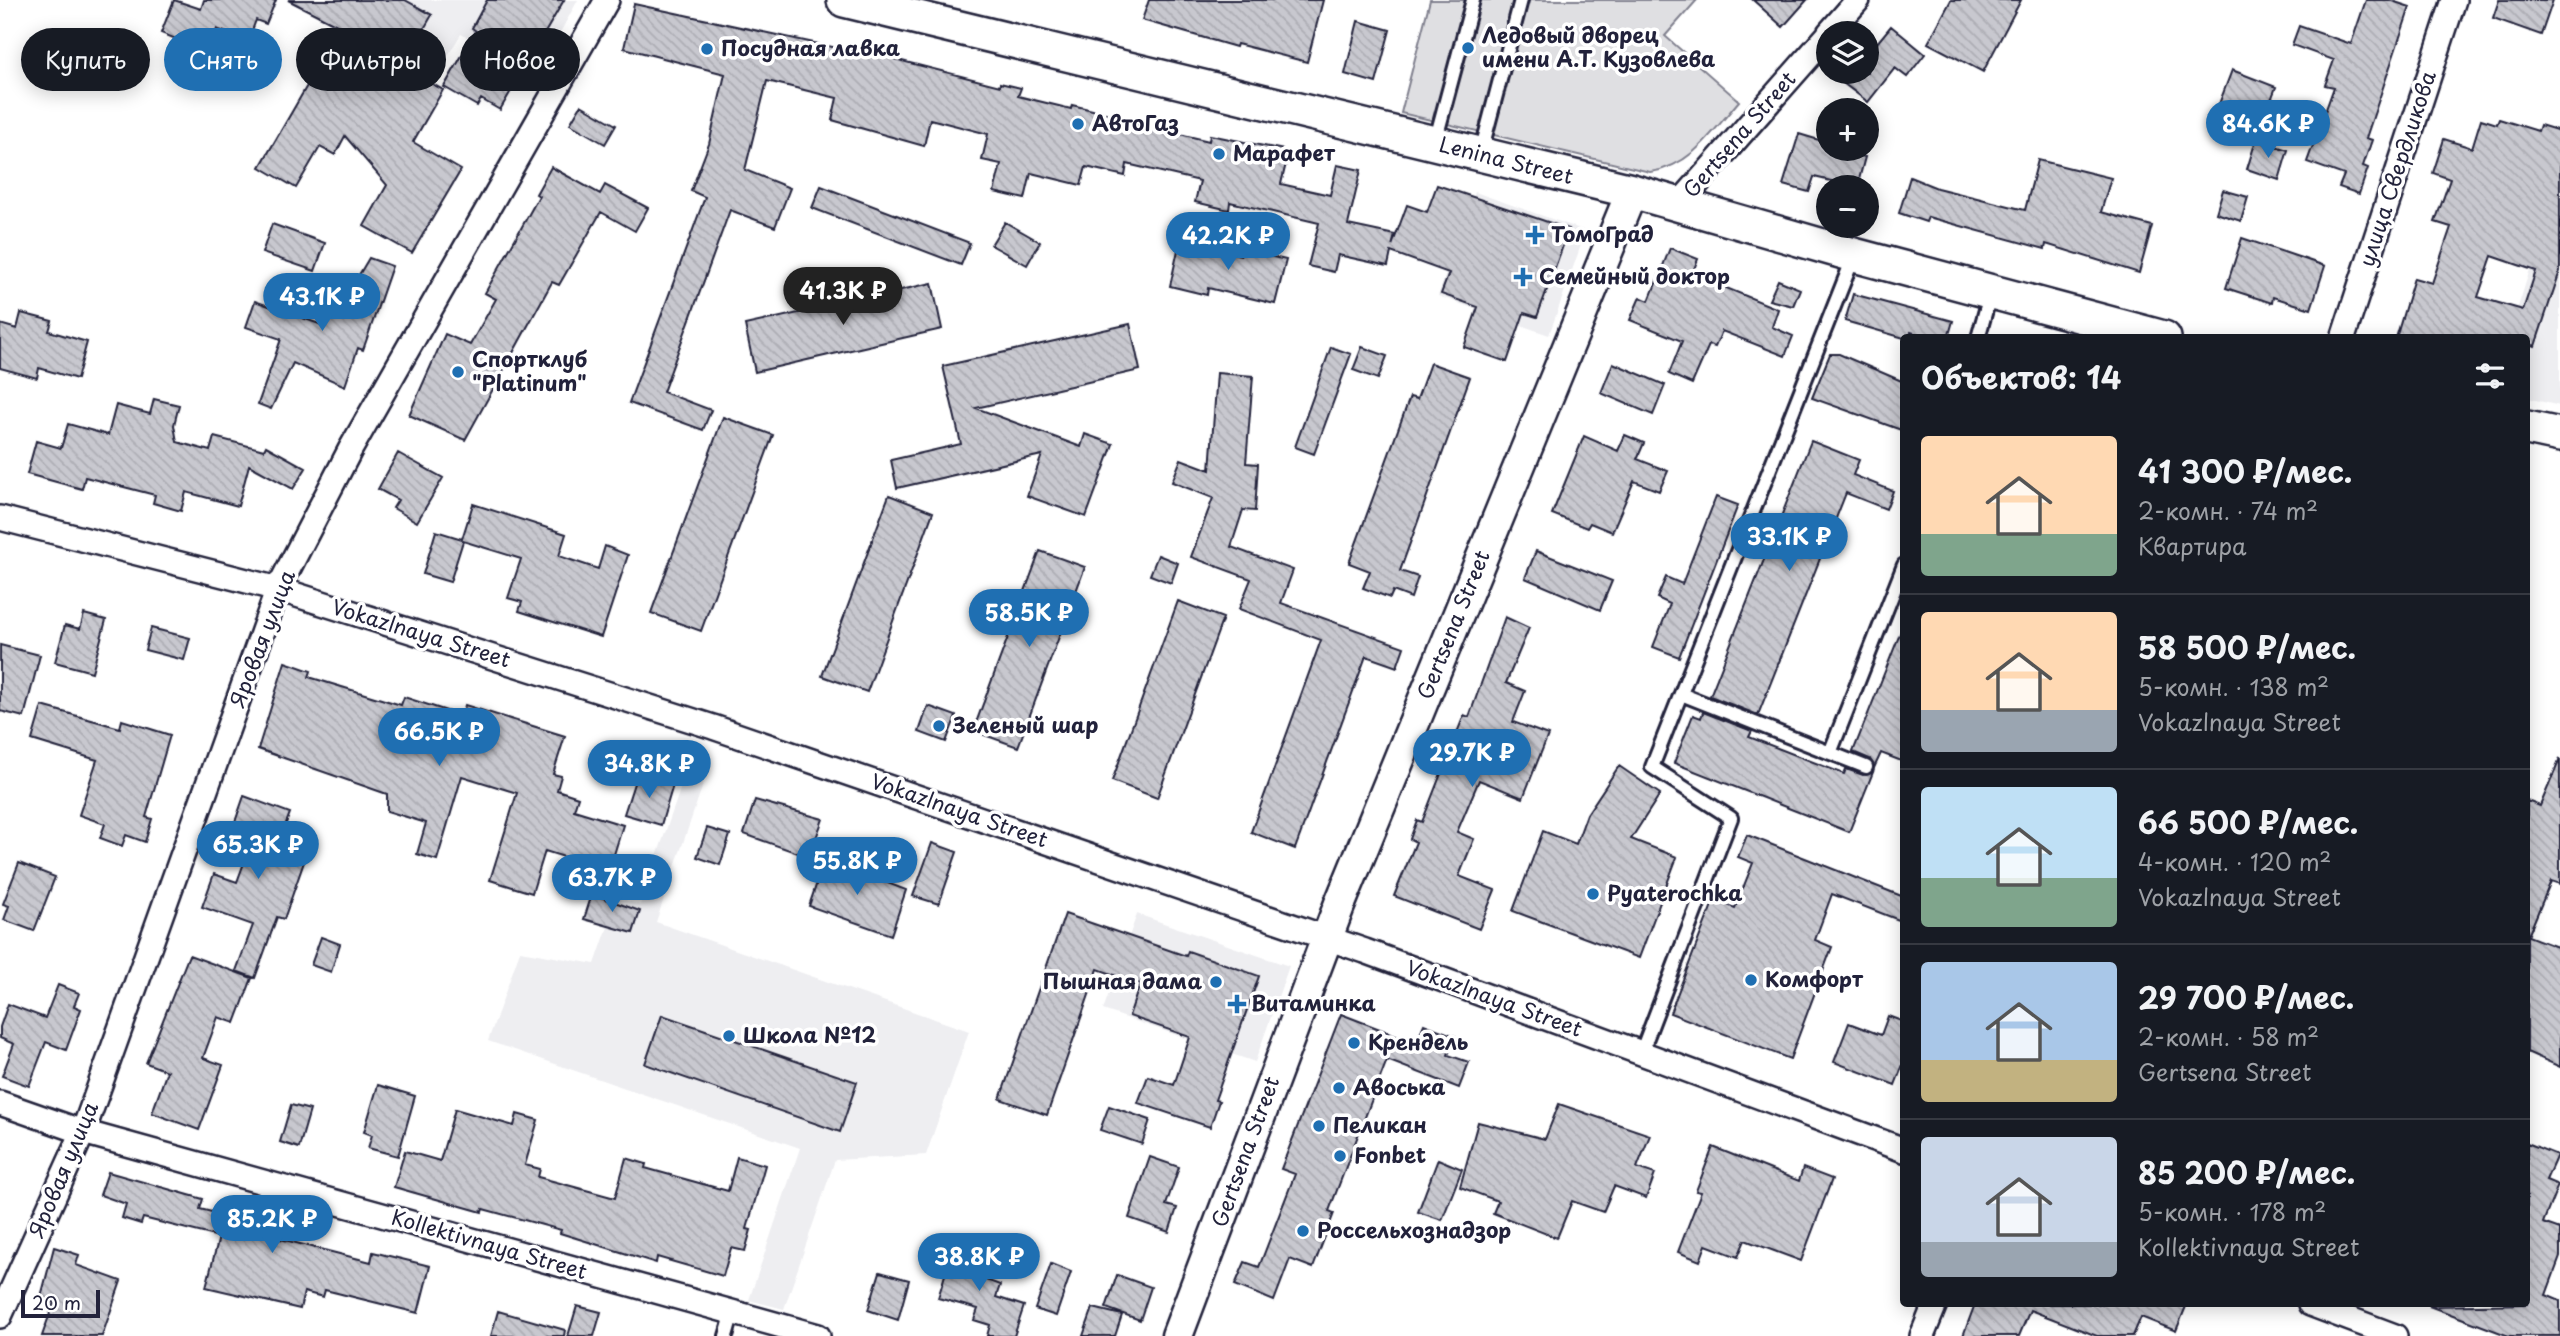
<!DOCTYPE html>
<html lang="ru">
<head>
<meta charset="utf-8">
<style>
	:root { --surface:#171b24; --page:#242831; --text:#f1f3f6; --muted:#9ea1a6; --line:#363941; --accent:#1f6fb2 }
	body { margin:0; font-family:"Playpen Sans",sans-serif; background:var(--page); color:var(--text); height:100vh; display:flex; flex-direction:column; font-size:26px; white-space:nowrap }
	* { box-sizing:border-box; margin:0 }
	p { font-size:23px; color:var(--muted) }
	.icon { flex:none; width:38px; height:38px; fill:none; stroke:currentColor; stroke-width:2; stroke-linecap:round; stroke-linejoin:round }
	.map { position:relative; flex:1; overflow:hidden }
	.details { position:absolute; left:1900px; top:334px; width:630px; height:973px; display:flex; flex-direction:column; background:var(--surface); border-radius:7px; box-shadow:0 4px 18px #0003 }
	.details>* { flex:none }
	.guide { position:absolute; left:21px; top:28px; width:665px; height:63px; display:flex; gap:14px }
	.controls { position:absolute; left:1816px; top:21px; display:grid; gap:14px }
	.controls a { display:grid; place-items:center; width:63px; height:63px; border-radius:50%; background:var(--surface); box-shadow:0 4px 18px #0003; font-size:35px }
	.scale { position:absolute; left:21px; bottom:18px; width:79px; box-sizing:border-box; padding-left:7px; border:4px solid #22223b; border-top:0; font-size:19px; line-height:24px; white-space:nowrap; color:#22223b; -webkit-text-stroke:5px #fff; paint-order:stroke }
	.price { position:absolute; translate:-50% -60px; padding:0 16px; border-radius:24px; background:var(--accent); color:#fff; font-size:23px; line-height:46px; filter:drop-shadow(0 2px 4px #0008) }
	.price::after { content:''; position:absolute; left:50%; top:42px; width:21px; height:16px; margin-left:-10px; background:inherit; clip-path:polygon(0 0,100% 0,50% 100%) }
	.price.current { background:#222; color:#fff }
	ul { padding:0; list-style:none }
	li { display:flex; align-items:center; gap:21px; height:175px; padding:0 21px }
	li+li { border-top:2px solid var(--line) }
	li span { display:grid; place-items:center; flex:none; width:196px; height:140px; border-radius:7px; color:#555 }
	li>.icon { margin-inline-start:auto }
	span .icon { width:84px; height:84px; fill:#fffc; stroke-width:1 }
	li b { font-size:30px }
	h2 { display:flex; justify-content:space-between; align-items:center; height:84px; padding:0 21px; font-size:30px }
	.pill { padding:0 24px; border-radius:32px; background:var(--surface); box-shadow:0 4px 18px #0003; font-size:24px; line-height:63px }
	.pill.current { background:var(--accent); color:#fff }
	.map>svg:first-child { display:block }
	.built { fill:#eeeef1 }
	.green { fill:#dfdfe2; stroke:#80808e; stroke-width:2 }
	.building { fill:url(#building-back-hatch); stroke:#22223b; stroke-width:2; fill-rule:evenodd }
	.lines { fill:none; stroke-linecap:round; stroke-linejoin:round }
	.service-casing { stroke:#22223b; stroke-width:18 }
	.minor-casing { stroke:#22223b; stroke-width:28 }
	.tertiary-casing { stroke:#22223b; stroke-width:35 }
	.secondary-casing { stroke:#22223b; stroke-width:38 }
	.service { stroke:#fff; stroke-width:12 }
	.minor { stroke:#fff; stroke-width:23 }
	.tertiary { stroke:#fff; stroke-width:30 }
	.secondary { stroke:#fff; stroke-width:33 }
	.poi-dot { fill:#1f6fb2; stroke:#fff; stroke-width:2.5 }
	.labels { text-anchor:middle; stroke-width:7; stroke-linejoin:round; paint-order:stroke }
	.poi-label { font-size:21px; font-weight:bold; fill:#22223b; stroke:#fff; text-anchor:start }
	.street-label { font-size:21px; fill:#22223b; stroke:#fff }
</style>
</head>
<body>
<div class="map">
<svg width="2560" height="1336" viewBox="0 0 2560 1336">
	<defs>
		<pattern id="building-back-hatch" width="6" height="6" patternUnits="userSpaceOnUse" patternTransform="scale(1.75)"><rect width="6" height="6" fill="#c8c8cf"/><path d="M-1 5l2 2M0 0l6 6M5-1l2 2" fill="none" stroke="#acacb3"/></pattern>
	</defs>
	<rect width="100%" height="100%" fill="#fff"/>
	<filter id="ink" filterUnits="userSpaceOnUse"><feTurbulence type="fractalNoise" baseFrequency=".0143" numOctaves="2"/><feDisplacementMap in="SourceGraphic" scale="14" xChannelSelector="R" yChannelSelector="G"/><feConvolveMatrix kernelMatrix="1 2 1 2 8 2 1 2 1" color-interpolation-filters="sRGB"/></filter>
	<g filter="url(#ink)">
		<path class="built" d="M357 0H578L536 76 461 34 447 57 417 41 388 90 376 84 335 155 320 147 296 188 260 167Z
			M2560 176V406L2527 398V338H2508Z
			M1475 192 1586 231 1549 335 1438 296Z
			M690 761 709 767 656 922 969 1031 926 1155 835 1160 784 1309 749 1300 800 1148 488 1041 520 951 595 964 618 898 640 905Z
			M1137 914 1289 966 1255 1062 1103 1010Z"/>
		<path class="green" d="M1430 0H1697L1665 36 1739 101C1713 131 1692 166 1650 172L1401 113Z"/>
		<path class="building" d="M174 0 201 9 204 0H276L266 24 256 20 248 41 217 29 208 52 161 33Z
			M288 0H405L432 15 402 67 443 90 413 142 461 170 412 253 364 226 387 185 345 136 335 155 320 147 296 188 260 167 341 27Z
			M487 0H564L500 110 481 99 477 106 444 87 476 31 472 28Z
			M1149 0H1323L1307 62 1237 44 1236 47 1142 20Z
			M1753 0H1807L1783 27Z
			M1951 0H2021L1983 72 1928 43Z
			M2366 0H2389L2410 7 2366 138 2372 140 2363 166 2368 168 2359 194 2339 187 2344 175 2307 162 2334 87 2325 85 2334 60 2292 45 2299 26 2351 44Z
			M2499 0H2553L2541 35 2493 18Z
			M634 4 851 51V48L1000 86V83L1021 88 1018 96 1071 109 1072 105 1109 114 1108 117 1209 141 1210 135 1289 151 1281 184 1330 195 1337 165 1361 170 1348 225 1395 235 1392 246 1407 205 1427 212 1437 185 1569 229 1537 317 1524 313 1507 362 1464 347 1478 307 1441 294 1449 273 1391 252 1388 266 1338 255 1334 272 1308 266 1319 223 1230 202 1229 210 1195 202 1200 181 1127 164 1125 176 1086 167 1081 185 1031 173 1025 199 994 192 1001 164 982 160 988 134 930 119 924 146 832 120 837 98 767 81 745 170 790 188 775 227 730 210 663 392 711 410 703 430 629 403 705 197 691 191 709 144 725 74 624 48Z
			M1358 21 1390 30 1376 83 1345 74Z
			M1891 26 1925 54 1907 77 1895 68 1868 102 1843 83 1853 72H1867V55Z
			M2232 70 2276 87 2260 128 2216 112Z
			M581 105 616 125 605 144 570 124Z
			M2481 119 2497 124 2499 119 2538 131 2540 125 2560 131V271L2535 346 2527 343V338H2396L2414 278 2432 283 2451 227 2435 222 2450 179 2433 173 2444 139 2472 148ZM2492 256 2536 271 2523 310 2478 297Z
			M1799 134 1829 143V149L1865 157 1857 187 1814 177 1809 192 1783 185Z
			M2256 140 2288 150 2279 180 2247 169Z
			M2038 160 2111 178 2101 212 2152 226 2139 273 2046 244 2045 249 1928 217 1926 222 1899 213 1910 177 1937 188 2025 210Z
			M551 167 600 194 605 185 648 208 635 231 601 212 559 285 552 282 465 440 409 415 445 334 470 345 496 299 485 293 539 196 536 194Z
			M821 186 970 243 961 265 812 208Z
			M2223 190 2248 197 2241 221 2216 213Z
			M1005 222 1040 242 1027 265 991 245Z
			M272 224 325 243 315 271 262 253Z
			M2242 238 2325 266 2311 309 2273 297 2272 303 2226 288Z
			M1180 241 1241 255 1243 250 1286 260 1275 304 1208 288 1207 295 1170 286Z
			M1670 248 1698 259 1692 274 1778 309 1772 327 1793 336 1785 356 1722 331 1715 347 1709 345 1692 384 1669 374 1682 341 1630 320 1640 297 1649 301Z
			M369 258 392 266 363 350 358 348 345 386 293 363 271 409 258 404 281 339 246 327 255 301 322 325 330 303 345 308 353 285Z
			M1778 280 1800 289 1793 306 1769 300Z
			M932 283 942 329 755 372 745 325Z
			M1853 294 1953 321 1948 338H1932L1911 332 1910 338H1904L1845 321Z
			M21 313 52 321 49 331 87 342 77 379 39 368 37 378 0 368V324L17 329Z
			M1130 324 1140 370 976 408 1081 447 1085 434 1113 444 1086 517 1027 496 1042 455 897 488 891 460 961 444 943 366Z
			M1331 347 1351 354 1314 454 1295 447Z
			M1362 347 1387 356 1378 379 1353 370Z
			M1830 354H1839L1904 382V431L1812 398Z
			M1430 363 1470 377 1400 571 1418 577 1411 598 1393 591 1390 598 1363 588 1370 571 1349 563 1410 397 1417 399Z
			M1613 363 1665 385 1653 415 1601 393Z
			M1217 373 1253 376 1246 463 1258 464 1255 511 1243 510 1231 547 1293 570 1281 603 1404 647 1397 667 1366 656 1295 849 1251 832 1321 640 1239 609 1251 579 1191 557 1213 498 1172 482 1181 459 1210 470Z
			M154 399 179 405 174 425 177 442 210 451 214 437 264 450 266 446 306 468 293 489 249 465 238 506 186 492 181 511 153 503 155 495 85 477 82 489 27 474 36 441 61 448 68 424 108 435 116 405 150 414Z
			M723 417 773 435 701 631 651 613Z
			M1625 435 1644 443 1637 459 1668 471 1659 491 1634 481 1612 532 1590 523 1587 528 1552 514 1584 436 1618 451Z
			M1811 441 1859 460 1853 475 1893 491 1886 509 1846 493 1758 715 1710 696Z
			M398 453 443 478 417 522 393 508 398 500 378 489Z
			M889 495 933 512 867 692 822 676Z
			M1716 497 1738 505 1679 657 1653 647 1670 604 1657 598 1666 577 1682 584Z
			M473 504 566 534 559 556 598 569 605 546 628 555 601 637 519 611 522 602 508 598 521 559 463 541 450 582 423 574 436 531 462 539Z
			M1040 551 1085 567 1018 747 973 731Z
			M1536 551 1612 581 1600 610 1525 578Z
			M1158 555 1178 563 1171 583 1150 575Z
			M1178 601 1223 618 1157 798 1112 781Z
			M84 614 106 620 92 672 55 662 65 625 80 629Z
			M1505 617 1529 628 1506 683 1525 691 1513 722 1548 735 1523 798 1479 780 1457 832 1474 839 1459 876 1495 890 1479 929 1394 896 1416 842 1410 839 1417 820 1422 822 1464 715 1469 717Z
			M1903 626 1904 762 1881 753 1874 768 1870 759 1853 752Z
			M151 628 190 638 184 660 145 650Z
			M0 645 40 655 24 717 0 711Z
			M285 662 311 671 309 677 401 705 404 697 462 716 465 705 565 736 553 774 561 776 557 790 578 797 574 810 623 825 609 871 545 851 532 893 490 880 517 793 462 776 437 860 417 854 426 823 387 811V794L258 749Z
			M42 706 120 728 122 720 170 735 146 817 152 819 145 842 126 835 122 846 100 838 105 824 79 815 97 760 32 740Z
			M928 706 956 716 946 742 919 732Z
			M1703 712 1752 731 1749 737 1844 774 1846 769 1863 775 1873 772 1849 832 1674 763 1693 715 1701 718Z
			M2560 759V884L2551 881 2528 936 2560 948V1067L2527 1052V801L2540 806Z
			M1619 766 1660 794 1631 839 1677 857 1639 958 1513 911 1543 831 1576 844 1587 814Z
			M637 774 673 785 661 825 624 814Z
			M244 796 290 813 276 849 305 859 284 919 277 917 255 978 236 971 253 925 202 907 214 874 237 882 255 833 234 825Z
			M755 800 823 819 809 857 744 834Z
			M707 828 730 835 720 865 697 857Z
			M1747 835 1904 897V922L1832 894 1815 940 1832 947 1790 1059 1670 1013 1714 900 1735 908 1753 863 1738 857Z
			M932 843 957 852 939 904 913 896Z
			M825 859 906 890 891 935 809 906Z
			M19 863 55 877 34 931 4 920 9 906 3 904Z
			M592 894 640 911 633 933 584 919Z
			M1065 914 1186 956 1188 951 1259 976 1215 1100 1219 1101 1210 1127 1138 1103 1148 1076 1174 1085 1190 1037 1129 1016 1140 984 1098 969 1047 1115 1000 1099Z
			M321 937 340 944 331 972 311 965Z
			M189 955 252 978 235 1023 218 1017 203 1058 223 1065 199 1130 152 1113 167 1071 146 1063Z
			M58 985 79 993 74 1006 81 1009 66 1050 46 1042 29 1086 2 1076 14 1044 0 1038V1027L8 1004 45 1018Z
			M1341 1014 1416 1043 1424 1024 1455 1036 1448 1055 1469 1062 1459 1088 1387 1060 1329 1211 1334 1213 1313 1268 1290 1259 1274 1301 1235 1285 1245 1262 1259 1267 1295 1174 1281 1169Z
			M662 1015 857 1082 840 1132 645 1064Z
			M1888 1016 1904 1022V1062L1895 1085 1834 1062 1849 1023 1881 1035Z
			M378 1085 415 1096 398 1156 368 1148 372 1135 364 1132Z
			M1559 1104 1650 1135 1637 1168 1655 1174 1646 1198 1614 1186 1603 1212 1572 1201 1557 1238 1493 1213 1498 1201 1460 1187 1478 1122 1545 1139Z
			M291 1105 310 1110 299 1148 280 1142Z
			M1109 1106 1150 1120 1142 1144 1100 1130Z
			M455 1109 514 1126 517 1114 538 1120 525 1165 540 1169 538 1177 615 1198 626 1158 646 1164 645 1168 728 1191 737 1157 765 1165 747 1229 751 1230 745 1251 731 1248 723 1276 657 1257 656 1263 560 1233 561 1230 483 1209 482 1212 394 1187 405 1151 440 1161Z
			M2527 1143 2557 1155 2546 1180 2558 1185 2543 1223 2560 1229V1257L2546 1295 2560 1301V1336H2509L2429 1306 2527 1304Z
			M1713 1147 1799 1181 1803 1168 1832 1179 1801 1261 1745 1240 1738 1257 1706 1245 1700 1261 1678 1252 1701 1192 1696 1191Z
			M1150 1157 1179 1167 1166 1205 1177 1208 1169 1232 1129 1218Z
			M1438 1159 1462 1169 1442 1220 1418 1212Z
			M108 1172 203 1199 200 1209 255 1223 253 1232 371 1262 373 1252 430 1266 418 1313 325 1290 323 1297 304 1292 300 1309 206 1287 219 1237 143 1218 141 1224 122 1218 126 1204 100 1195Z
			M954 1245 984 1254 978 1277 1000 1285 996 1297 1024 1306 1014 1336H987L990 1325 974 1320 978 1309 938 1298Z
			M54 1247 79 1255 76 1265 121 1281 102 1336H42L54 1302 41 1297Z
			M1051 1264 1071 1272 1056 1316 1035 1309Z
			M880 1272 909 1280 898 1320 868 1310Z
			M1117 1275 1151 1287 1140 1320 1106 1308Z
			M1975 1304H2187L2176 1331 2141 1317 2133 1336H2097L2030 1310 2019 1336H1963Z
			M577 1306 601 1312 594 1336H568Z
			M1093 1308 1122 1315 1115 1336H1083Z
			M498 1311 565 1330 564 1336H491Z"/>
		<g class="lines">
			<defs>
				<path id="service" d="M1435 142 1473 0
					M1481 152 1521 0
					M1978 338 1991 292
					M1681 694 1866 767
					M1830 753 1904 565
					M1641 1053 1731 818 1652 767 1854 256
					M726 1336 733 1312"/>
				<path id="minor" d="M1829 33 1858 0
					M1679 204 1829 34
					M2343 338 2454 0
					M0 518 278 589 713 727 1365 951 1904 1150
					M0 1103 83 1132 818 1336
					M2310 1304 2395 1336
					M0 1316 83 1132 278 589 350 450 607 0
					M1922 1336 1935 1304"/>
				<path id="tertiary" d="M1177 1336 1339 906 1632 191"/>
				<path id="secondary" d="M844 0 1632 191 1854 255 2164 338
					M2527 428 2560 435"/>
			</defs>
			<use href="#service" class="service-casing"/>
			<use href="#minor" class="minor-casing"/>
			<use href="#tertiary" class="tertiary-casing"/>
			<use href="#secondary" class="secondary-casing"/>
			<use href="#service" class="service"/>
			<use href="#minor" class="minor"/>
			<use href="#tertiary" class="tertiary"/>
			<use href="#secondary" class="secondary"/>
		</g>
	</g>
	<g class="poi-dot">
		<circle cx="1468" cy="48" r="7"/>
		<circle cx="707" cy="49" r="7"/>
		<circle cx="1078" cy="124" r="7"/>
		<circle cx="1219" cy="154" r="7"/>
		<path d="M1531.5 224.5h7v7h7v7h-7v7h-7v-7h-7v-7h7z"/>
		<path d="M1519.5 266.5h7v7h7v7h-7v7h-7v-7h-7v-7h7z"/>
		<circle cx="458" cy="372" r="7"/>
		<circle cx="939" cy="726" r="7"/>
		<circle cx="1593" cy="894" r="7"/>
		<circle cx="1751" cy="980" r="7"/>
		<circle cx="1216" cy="982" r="7"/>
		<path d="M1233.5 993.5h7v7h7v7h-7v7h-7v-7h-7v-7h7z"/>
		<circle cx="729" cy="1036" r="7"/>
		<circle cx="1354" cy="1043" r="7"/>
		<circle cx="1339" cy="1088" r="7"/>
		<circle cx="1319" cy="1126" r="7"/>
		<circle cx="1340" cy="1156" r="7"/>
		<circle cx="1303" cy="1231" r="7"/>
	</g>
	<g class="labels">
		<g class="poi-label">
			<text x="1482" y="43">Ледовый дворец<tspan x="1482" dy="24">имени А.Т. Кузовлева</tspan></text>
			<text x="721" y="56">Посудная лавка</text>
			<text x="1092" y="131">АвтоГаз</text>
			<text x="1233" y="161">Марафет</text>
			<text x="1551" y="242">ТомоГрад</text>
			<text x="1539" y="284">Семейный доктор</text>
			<text x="472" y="367">Спортклуб<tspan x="472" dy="24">"Platinum"</tspan></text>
			<text x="953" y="733">Зеленый шар</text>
			<text x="1607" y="901">Pyaterochka</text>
			<text x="1765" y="987">Комфорт</text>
			<text x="1202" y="989" text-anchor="end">Пышная дама</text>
			<text x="1251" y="1011">Витаминка</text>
			<text x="743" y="1043">Школа №12</text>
			<text x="1368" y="1050">Крендель</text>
			<text x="1353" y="1095">Авоська</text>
			<text x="1333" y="1133">Пеликан</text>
			<text x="1354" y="1163">Fonbet</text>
			<text x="1317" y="1238">Россельхознадзор</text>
		</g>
		<g class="street-label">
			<text transform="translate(1740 135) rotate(-49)" y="7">Gertsena Street</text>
			<text transform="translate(1506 161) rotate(14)" y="7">Lenina Street</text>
			<text transform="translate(2398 169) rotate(-72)" y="7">улица Свердликова</text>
			<text transform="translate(1454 625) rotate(-68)" y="7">Gertsena Street</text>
			<text transform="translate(421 634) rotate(17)" y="7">Vokazlnaya Street</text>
			<text transform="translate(263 639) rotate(-69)" y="7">Яровая улица</text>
			<text transform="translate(959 811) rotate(19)" y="7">Vokazlnaya Street</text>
			<text transform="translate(1494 999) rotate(20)" y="7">Vokazlnaya Street</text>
			<text transform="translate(1246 1152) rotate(-70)" y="7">Gertsena Street</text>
			<text transform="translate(64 1170) rotate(-67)" y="7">Яровая улица</text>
			<text transform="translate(489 1245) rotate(16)" y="7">Kollektivnaya Street</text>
		</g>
	</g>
</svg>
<div class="controls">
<a><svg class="icon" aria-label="layers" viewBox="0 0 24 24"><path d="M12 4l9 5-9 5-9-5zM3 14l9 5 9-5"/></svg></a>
<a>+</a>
<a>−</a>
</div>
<div class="scale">20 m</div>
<b class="price" style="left:2268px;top:160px">84.6K ₽</b>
<b class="price" style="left:1228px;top:272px">42.2K ₽</b>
<b class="price current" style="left:843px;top:327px">41.3K ₽</b>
<b class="price" style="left:322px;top:333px">43.1K ₽</b>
<b class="price" style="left:1789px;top:573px">33.1K ₽</b>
<b class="price" style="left:1029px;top:649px">58.5K ₽</b>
<b class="price" style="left:439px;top:768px">66.5K ₽</b>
<b class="price" style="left:1472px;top:789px">29.7K ₽</b>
<b class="price" style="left:649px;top:800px">34.8K ₽</b>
<b class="price" style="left:258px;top:881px">65.3K ₽</b>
<b class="price" style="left:857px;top:897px">55.8K ₽</b>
<b class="price" style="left:612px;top:914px">63.7K ₽</b>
<b class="price" style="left:272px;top:1255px">85.2K ₽</b>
<b class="price" style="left:979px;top:1293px">38.8K ₽</b>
<div class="guide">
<a class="pill">Купить</a>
<a class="pill current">Снять</a>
<a class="pill">Фильтры</a>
<a class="pill">Новое</a>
</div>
<section class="details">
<h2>Объектов: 14<svg class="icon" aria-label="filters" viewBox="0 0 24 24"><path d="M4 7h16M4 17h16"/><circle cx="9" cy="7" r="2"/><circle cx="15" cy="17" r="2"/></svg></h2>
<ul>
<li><span style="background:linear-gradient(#ffd9b3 70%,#7fa58c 0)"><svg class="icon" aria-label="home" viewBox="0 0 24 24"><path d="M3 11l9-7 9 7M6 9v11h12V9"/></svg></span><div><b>41 300 ₽/мес.</b><p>2-комн. · 74 m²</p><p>Квартира</p></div></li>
<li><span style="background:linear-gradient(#ffd9b3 70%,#9aa5b1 0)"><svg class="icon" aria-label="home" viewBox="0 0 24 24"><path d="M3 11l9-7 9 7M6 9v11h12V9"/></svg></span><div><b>58 500 ₽/мес.</b><p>5-комн. · 138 m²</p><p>Vokazlnaya Street</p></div></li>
<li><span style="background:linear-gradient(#bfe0f5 65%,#7fa58c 0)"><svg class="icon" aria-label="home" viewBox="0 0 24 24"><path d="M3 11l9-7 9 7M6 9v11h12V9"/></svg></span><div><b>66 500 ₽/мес.</b><p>4-комн. · 120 m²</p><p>Vokazlnaya Street</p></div></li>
<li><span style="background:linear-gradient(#a9c7e8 70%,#c2b280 0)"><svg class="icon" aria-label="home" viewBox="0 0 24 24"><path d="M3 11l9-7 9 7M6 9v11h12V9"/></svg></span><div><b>29 700 ₽/мес.</b><p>2-комн. · 58 m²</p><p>Gertsena Street</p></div></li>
<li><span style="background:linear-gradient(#c9d6e8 75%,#9aa5b1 0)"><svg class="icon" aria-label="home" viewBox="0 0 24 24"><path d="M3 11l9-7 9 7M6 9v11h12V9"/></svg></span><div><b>85 200 ₽/мес.</b><p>5-комн. · 178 m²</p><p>Kollektivnaya Street</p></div></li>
</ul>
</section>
</div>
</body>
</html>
